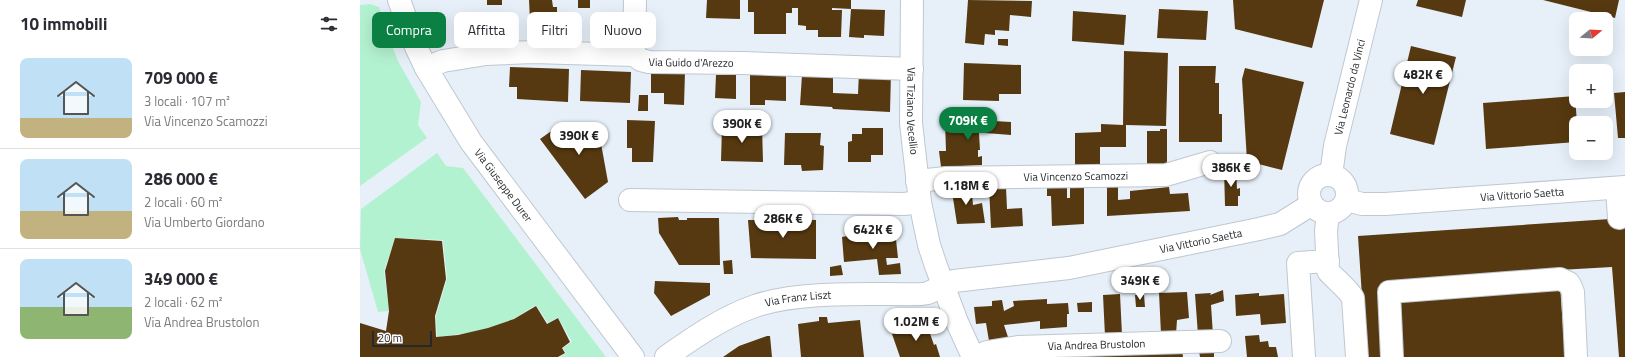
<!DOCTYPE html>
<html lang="it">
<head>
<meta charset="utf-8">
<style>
	:root { --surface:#fff; --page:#f7f7f7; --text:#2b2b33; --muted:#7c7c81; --line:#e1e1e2; --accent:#0b8043 }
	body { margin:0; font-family:"Titillium Web",sans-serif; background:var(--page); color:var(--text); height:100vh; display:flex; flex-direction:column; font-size:15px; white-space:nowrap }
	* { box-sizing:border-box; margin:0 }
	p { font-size:13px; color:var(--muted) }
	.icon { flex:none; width:22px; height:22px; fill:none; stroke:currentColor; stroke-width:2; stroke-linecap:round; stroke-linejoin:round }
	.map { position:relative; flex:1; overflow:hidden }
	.side { display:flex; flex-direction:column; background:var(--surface); width:360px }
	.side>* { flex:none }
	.top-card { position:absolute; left:12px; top:12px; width:380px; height:36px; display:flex; gap:8px }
	.needle { width:26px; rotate:72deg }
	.fabs { position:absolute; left:1209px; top:12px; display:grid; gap:8px }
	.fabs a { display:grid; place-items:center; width:44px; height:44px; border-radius:8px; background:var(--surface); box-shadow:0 4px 16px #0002; font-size:20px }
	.scale { position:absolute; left:12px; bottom:10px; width:60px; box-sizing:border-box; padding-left:4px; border:2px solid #26292c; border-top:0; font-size:11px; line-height:14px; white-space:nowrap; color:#26292c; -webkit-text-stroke:3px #fff; paint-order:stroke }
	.price { position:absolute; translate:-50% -34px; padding:0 9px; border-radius:14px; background:#fff; color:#222; font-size:13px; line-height:26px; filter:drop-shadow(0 1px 2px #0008) }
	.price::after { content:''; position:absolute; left:50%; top:24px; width:12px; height:9px; margin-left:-6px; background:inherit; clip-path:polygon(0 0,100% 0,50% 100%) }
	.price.current { background:var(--accent); color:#fff }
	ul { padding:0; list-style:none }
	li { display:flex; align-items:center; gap:12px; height:100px; padding:0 20px }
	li+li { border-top:1px solid var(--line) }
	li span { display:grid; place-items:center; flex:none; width:112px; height:80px; border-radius:8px; color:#555 }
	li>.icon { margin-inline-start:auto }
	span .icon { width:48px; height:48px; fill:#fffc; stroke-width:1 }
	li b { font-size:17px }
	h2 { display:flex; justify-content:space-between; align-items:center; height:48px; padding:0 20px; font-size:17px }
	.pill { padding:0 14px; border-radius:8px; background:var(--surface); box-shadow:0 4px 16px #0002; font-size:14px; line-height:36px }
	.pill.current { background:var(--accent); color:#fff }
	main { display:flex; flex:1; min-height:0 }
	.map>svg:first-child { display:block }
	.green { fill:#b3f2d0 }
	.building { fill:#563910 }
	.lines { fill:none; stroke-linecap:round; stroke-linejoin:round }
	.minor-casing { stroke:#bfc7d0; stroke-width:24 }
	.minor { stroke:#fff; stroke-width:22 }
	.labels { text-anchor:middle; stroke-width:4; stroke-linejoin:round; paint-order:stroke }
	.street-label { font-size:11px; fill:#26292c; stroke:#fff }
</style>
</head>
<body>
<main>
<section class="side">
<h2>10 immobili<svg class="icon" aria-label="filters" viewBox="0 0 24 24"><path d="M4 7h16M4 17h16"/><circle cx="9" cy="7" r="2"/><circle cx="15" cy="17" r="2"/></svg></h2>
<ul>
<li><span style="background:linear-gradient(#bfe0f5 75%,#c2b280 0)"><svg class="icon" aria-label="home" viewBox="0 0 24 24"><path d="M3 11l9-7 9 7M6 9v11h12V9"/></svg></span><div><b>709 000 €</b><p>3 locali · 107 m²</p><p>Via Vincenzo Scamozzi</p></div></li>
<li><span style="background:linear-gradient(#bfe0f5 65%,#c2b280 0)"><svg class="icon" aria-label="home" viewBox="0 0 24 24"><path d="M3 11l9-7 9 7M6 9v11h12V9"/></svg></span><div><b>286 000 €</b><p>2 locali · 60 m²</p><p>Via Umberto Giordano</p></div></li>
<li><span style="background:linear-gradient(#bfe0f5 60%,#8fb573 0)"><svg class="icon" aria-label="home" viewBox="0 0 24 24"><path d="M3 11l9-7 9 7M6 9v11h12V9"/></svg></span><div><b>349 000 €</b><p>2 locali · 62 m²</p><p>Via Andrea Brustolon</p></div></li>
</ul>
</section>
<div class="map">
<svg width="1265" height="357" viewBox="0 0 1265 357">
	<rect width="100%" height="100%" fill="#e7f0f9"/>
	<path class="green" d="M10 4 19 7 26 31 38 61 61 102 58 125 67 138 0 186V5Z
		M77 153 86 166 103 168 246 357H200L206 353 203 348 212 342 198 317 188 323 176 305C169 309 162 314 155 318 132 330 103 334 77 337L76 316 87 278 83 240 35 238 24 271 29 311 18 312 0 249 1 209Z"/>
	<path class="building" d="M127 0H142V5H127Z
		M169 0H192L193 7H197V19L170 20Z
		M218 0H230V8H218Z
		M347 0H380V19L346 18Z
		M388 0H491V9L472 8V10H482L481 37H458V30H446V26L438 25V8H432V13H426V34H394V12H388Z
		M608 0 672 1 671 17 650 15 649 31 635 30V35L625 34 624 45 605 43Z
		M873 0H964L952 48 875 29Z
		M1058 0H1106L1102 17 1056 6Z
		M1183 0H1259L1255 18Z
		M491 9 525 10 524 36 504 35V38L489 37Z
		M799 9 848 11 846 40 797 38Z
		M713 11 766 15 764 45 712 41Z
		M638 39H648V46L638 45Z
		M1051 46 1096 57 1074 145 1030 134Z
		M764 51 808 53 806 126 766 125V147H740V165H715V133L741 132V124L763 125Z
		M604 63 661 65V94H639V101L603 100Z
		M819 66H856L855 83H859V114H862V142H819Z
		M150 67 209 69 208 102 157 99V87H149Z
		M885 68 944 82 922 170 887 161 882 79Z
		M221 70 271 72 270 103 220 101Z
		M291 71 325 72 324 105 304 104V93H291Z
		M499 72 531 73 530 112 473 109 472 107 440 105 442 75 473 76V93L498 94Z
		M356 75H376V99L355 98Z
		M390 75H426V101L405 100V105H390Z
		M1265 92V138H1258L1254 93Z
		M279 95H288V111H278Z
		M1215 96 1217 123 1216 142 1126 149 1123 103Z
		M267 120 295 121 293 162H272V148H267Z
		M616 120 651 122V135L625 133V125H616L617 133H619L620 150H618V157L622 156V165L581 167 579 151H586L585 121Z
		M200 125 238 127 248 182 225 199 180 139Z
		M362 126H402L403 162 361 161Z
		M502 128H523V155H511V162H488V142L492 141V134H502Z
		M800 129H807V166H787V131H800Z
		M425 133H461L460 145 464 146 463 170 442 171 441 165H424Z
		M864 168H876L877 189 880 188V196H878V206H865Z
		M707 182V198H710V182H724V224L692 226 691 196H687V183Z
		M607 183 608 194H612L613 205 622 203 625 223 597 224 591 185Z
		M629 187H646L647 209 662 208 663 226 631 228Z
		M747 187H758V200L770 199V191L809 187 810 194 828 193 830 211 747 216Z
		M318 217 319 220H327V218H359L360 265H319L299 233 298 218Z
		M1265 218V357H1259L1252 267 1199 270 1205 357H1006L998 236Z
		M388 220H456V259L391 258Z
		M535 230 538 258H526L527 265 540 263 541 274 519 275 517 259 484 262 482 237 503 233V239L516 238 515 232Z
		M35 238 82 241 86 279 75 316 76 337 98 335 128 328 154 319 176 306 187 324 198 318 210 342 202 348 205 353 198 357H0V323L26 331 29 311 25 271Z
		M372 260 373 274H364L363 261Z
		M481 265 483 275 470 276V267Z
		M295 281 350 283V295L311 316 294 293Z
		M863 290 864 301 851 305 853 335H838L835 294 851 293 850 295Z
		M827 292 829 318 817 320 816 334H801L799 293Z
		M899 293V296L924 294 926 323 901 325 900 314 876 316 875 295Z
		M760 294 762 335 745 336 743 295Z
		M775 295H784L785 307H776Z
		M687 299V304L708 303 709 314H707V327L680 329V321L644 325 651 346 630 347 626 323 616 324 614 307 632 306V301L642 300 644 311 654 306 653 301Z
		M732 302V312H718L717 303Z
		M459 317H467L468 323 500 320 504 357H441L438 324 459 321Z
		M566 322 574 345 576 344 580 357H540L532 334Z
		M899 335 900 342 908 341 909 347H916L918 357H887L885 336Z
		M407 336H410L412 357H363L379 346Z
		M822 348 823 357H645Z
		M854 350V357H840L839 351Z"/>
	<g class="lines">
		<defs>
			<g id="minor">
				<path id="s1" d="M39 0 56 47 66 68 111 142 273 357"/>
				<path id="s2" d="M552 0 551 123 560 202 569 245 576 266 597 322 613 357"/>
				<path d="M274 55 275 0"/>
				<path id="s3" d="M66 68 83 61 126 54 173 52 274 55 281 60 289 62 383 63 552 69"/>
				<circle cx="968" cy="194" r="19"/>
				<path id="s4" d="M971 175 975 146 1011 0"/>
				<path id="s5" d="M557 181 586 178 806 175 850 162"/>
				<path d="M1257 188 1259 218"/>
				<path d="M270 200 544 204 560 202"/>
				<path id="s6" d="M987 200 1002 204H1025L1265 187"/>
				<path d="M968 214 966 231 968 271C975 279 989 290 993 298L997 357"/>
				<path id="s7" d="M306 357C333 338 363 317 395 306 442 290 512 295 562 294L568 293 594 281 709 268 899 229 920 224 952 204"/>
				<path id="s8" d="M616 357 627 352 658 347 860 341"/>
				<path d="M944 357 938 263 968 261"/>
				<path d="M1032 357 1029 292 1200 279 1209 283 1213 292 1216 357"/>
			</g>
		</defs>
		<use href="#minor" class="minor-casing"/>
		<use href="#minor" class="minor"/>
	</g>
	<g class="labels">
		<g class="street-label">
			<text dy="4" stroke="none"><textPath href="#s3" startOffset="269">Via Guido d'Arezzo</textPath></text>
			<text dy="4" stroke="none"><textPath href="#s4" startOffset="90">Via Leonardo da Vinci</textPath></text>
			<text dy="4" stroke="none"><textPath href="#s2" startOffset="111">Via Tiziano Vecellio</textPath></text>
			<text dy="4" stroke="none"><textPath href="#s5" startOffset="159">Via Vincenzo Scamozzi</textPath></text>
			<text dy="4" stroke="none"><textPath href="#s1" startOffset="214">Via Giuseppe Durer</textPath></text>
			<text dy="4" stroke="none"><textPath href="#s6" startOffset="176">Via Vittorio Saetta</textPath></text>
			<text dy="4" stroke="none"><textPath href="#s7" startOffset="556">Via Vittorio Saetta</textPath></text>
			<text dy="4" stroke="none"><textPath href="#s7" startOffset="147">Via Franz Liszt</textPath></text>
			<text dy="4" stroke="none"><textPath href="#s8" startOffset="122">Via Andrea Brustolon</textPath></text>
		</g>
	</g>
</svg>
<div class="fabs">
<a><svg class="needle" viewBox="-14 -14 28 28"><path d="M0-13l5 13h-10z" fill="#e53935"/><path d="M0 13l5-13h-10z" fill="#7c7c81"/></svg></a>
<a>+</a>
<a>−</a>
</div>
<div class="scale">20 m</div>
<b class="price" style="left:1063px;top:95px">482K €</b>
<b class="price current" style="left:608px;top:141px">709K €</b>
<b class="price" style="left:382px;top:144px">390K €</b>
<b class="price" style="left:219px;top:156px">390K €</b>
<b class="price" style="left:871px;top:188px">386K €</b>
<b class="price" style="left:606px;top:206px">1.18M €</b>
<b class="price" style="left:423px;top:239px">286K €</b>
<b class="price" style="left:513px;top:250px">642K €</b>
<b class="price" style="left:780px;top:301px">349K €</b>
<b class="price" style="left:556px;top:342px">1.02M €</b>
<div class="top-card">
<a class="pill current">Compra</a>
<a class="pill">Affitta</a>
<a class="pill">Filtri</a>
<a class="pill">Nuovo</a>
</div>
</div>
</main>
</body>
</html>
